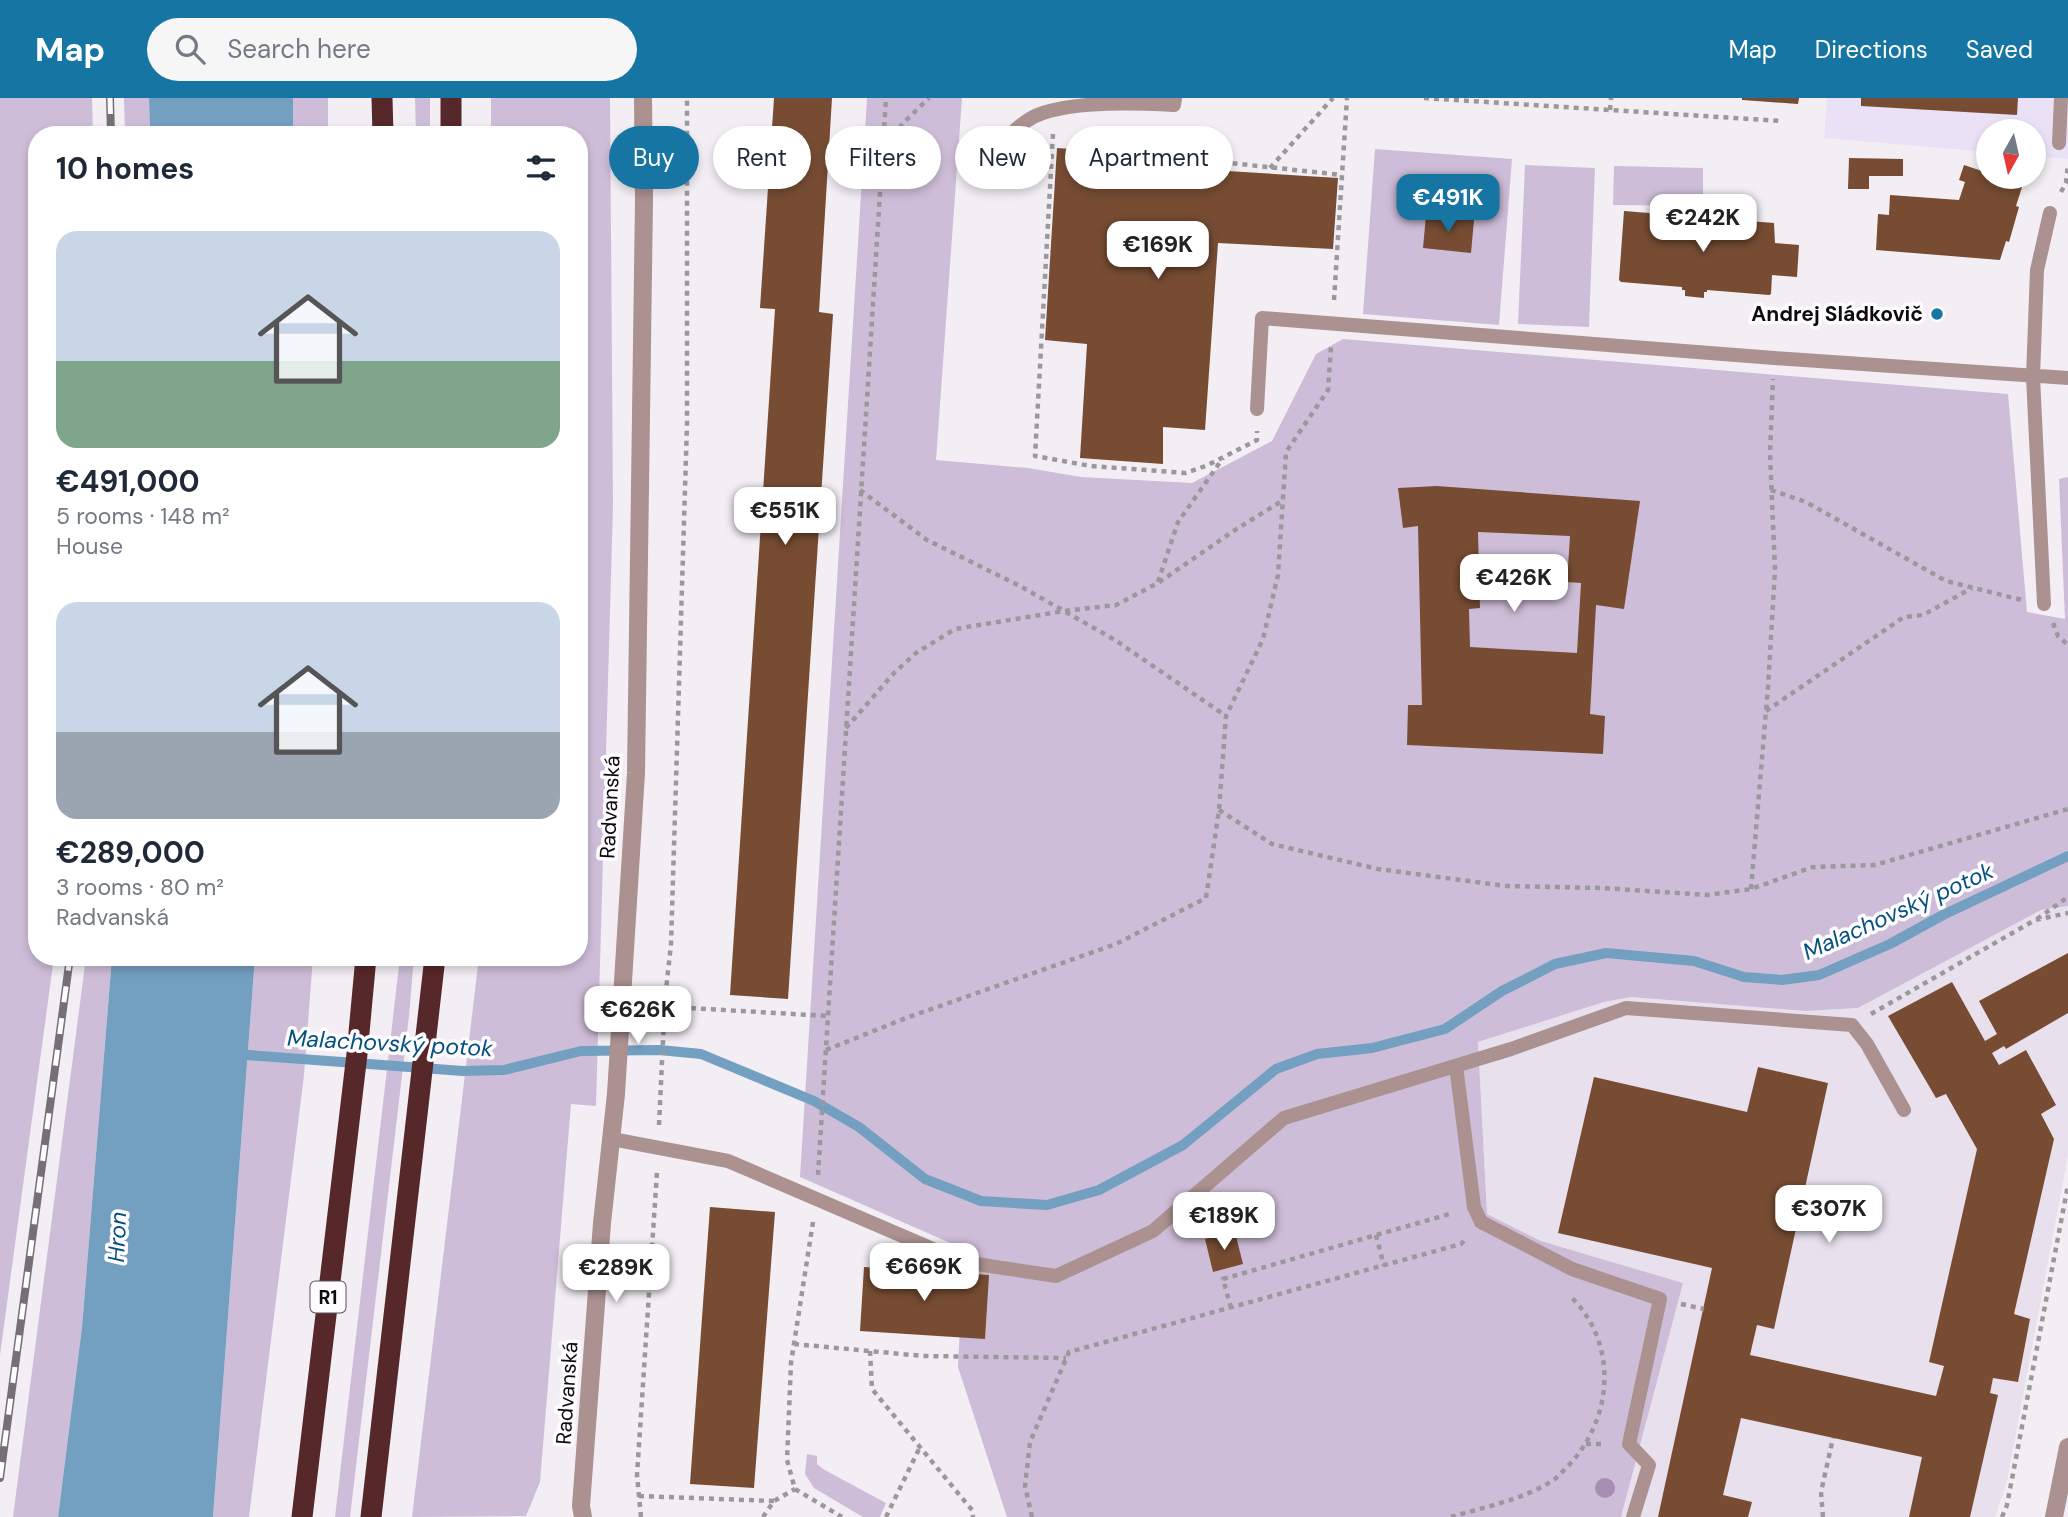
<!DOCTYPE html>
<html lang="en">
<head>
<meta charset="utf-8">
<style>
	:root { --surface:#fff; --page:#f6f6f7; --text:#1f2937; --muted:#747a83; --accent:#1675a3 }
	body { margin:0; font-family:"DM Sans",sans-serif; background:var(--page); color:var(--text); height:100vh; display:flex; flex-direction:column; font-size:26px; white-space:nowrap }
	* { box-sizing:border-box; margin:0 }
	p { font-size:23px; color:var(--muted) }
	.icon { flex:none; width:38px; height:38px; fill:none; stroke:currentColor; stroke-width:2; stroke-linecap:round; stroke-linejoin:round }
	.map { position:relative; flex:1; overflow:hidden }
	.panel { position:absolute; left:28px; top:28px; width:560px; height:840px; display:flex; flex-direction:column; background:var(--surface); border-radius:28px; box-shadow:0 4px 10px #0003 }
	.panel>* { flex:none }
	.guide { position:absolute; left:609px; top:28px; width:665px; height:63px; display:flex; gap:14px }
	.needle { width:46px; rotate:188deg }
	.tools { position:absolute; left:1976px; top:21px; display:grid; gap:14px }
	.tools a { display:grid; place-items:center; width:70px; height:70px; border-radius:50%; background:var(--surface); box-shadow:0 4px 10px #0003; font-size:35px }
	.price { position:absolute; translate:-50% -60px; padding:0 16px; border-radius:14px; background:#fff; color:#222; font-size:23px; line-height:46px; filter:drop-shadow(0 2px 4px #0008) }
	.price::after { content:''; position:absolute; left:50%; top:42px; width:21px; height:16px; margin-left:-10px; background:inherit; clip-path:polygon(0 0,100% 0,50% 100%) }
	.price.current { background:var(--accent); color:#fff }
	ul { padding:0; list-style:none }
	li { display:grid; align-content:center; gap:14px; height:371px; padding:0 28px }
	li span { display:grid; place-items:center; height:217px; border-radius:21px; color:#555 }
	li>.icon { margin-inline-start:auto }
	span .icon { width:126px; height:126px; fill:#fffc; stroke-width:1 }
	li b { font-size:30px }
	h2 { display:flex; justify-content:space-between; align-items:center; height:84px; padding:0 28px; font-size:30px }
	.chip { padding:0 24px; border-radius:32px; background:var(--surface); box-shadow:0 4px 10px #0003; font-size:24px; line-height:63px }
	.chip.current { background:var(--accent); color:#fff }
	header { display:flex; align-items:center; gap:42px; box-sizing:border-box; height:98px; padding:0 35px; background:var(--accent); color:#fff }
	header strong { font-size:33px }
	nav { display:flex; gap:38px; margin-inline-start:auto; font-size:24px }
	.search { width:490px; height:63px; background:var(--page); display:flex; align-items:center; gap:18px; box-sizing:border-box; padding:0 24px; border-radius:38px; color:var(--muted); font-size:26px }
	.map>svg:first-child { display:block }
	.commercial { fill:#ebe1f6 }
	.built { fill:#e8e0ec }
	.green { fill:#cebdd8 }
	.water { fill:#739fc1 }
	.lines { fill:none; stroke-linecap:round; stroke-linejoin:round }
	.stream { stroke:#739fc1; stroke-width:10 }
	.building { fill:#774c33; fill-rule:evenodd }
	.path { stroke:#9b989d; stroke-width:4.5; stroke-dasharray:5 5; stroke-linecap:butt }
	.lane { stroke:#ab9190; stroke-width:14 }
	.street { stroke:#ab9190; stroke-width:18 }
	.highway { stroke:#57282a; stroke-width:21 }
	.rail-casing { stroke:#737174; stroke-width:8 }
	.rail { stroke:#fefcff; stroke-width:5; stroke-dasharray:16; stroke-linecap:butt }
	.tree { fill:#a68fb1 }
	.poi-dot { fill:#1675a3; stroke:#fefcff; stroke-width:2.5 }
	.labels { text-anchor:middle; stroke-width:7; stroke-linejoin:round; paint-order:stroke }
	.shield { fill:#fefcff; stroke:#555356; stroke-width:2 }
	.shield-label { font-size:19px; font-weight:bold; fill:#0c0b0d }
	.poi-label { font-size:21px; font-weight:bold; fill:#0c0b0d; stroke:#fefcff; text-anchor:end }
	.street-label { font-size:21px; fill:#0c0b0d; stroke:#fefcff }
	.water-label { font-size:23px; font-style:italic; fill:#04517e; stroke:#fefcff }
</style>
</head>
<body>
<header>
<strong>Map</strong>
<div class="search"><svg class="icon" aria-label="search" viewBox="0 0 24 24"><circle cx="10" cy="10" r="6"/><path d="M15 15l6 6"/></svg>Search here</div>
<nav><a>Map</a><a>Directions</a><a>Saved</a></nav>
</header>
<div class="map">
<svg width="2068" height="1419" viewBox="0 0 2068 1419">
	<rect width="100%" height="100%" fill="#f2eef4"/>
	<path class="commercial" d="M1827 0H2068V61L2034 58V33H1988V54L1824 40Z"/>
	<path class="built" d="M2068 808V1057L2007 1383 1995 1419H1621L1683 1185 1541 1143 1487 1116 1478 944 1604 904 1631 899 1806 913 1858 910 2041 812Z"/>
	<path class="green" d="M0 0H92L93 37H37V859H54L0 1257Z
		M124 0H149L150 37H125Z
		M292 0H328V37H292Z
		M415 0H430V37H416Z
		M491 0H610L613 407 596 1008 571 1006 540 1384 526 1418 412 1419 479 859H579V37H491Z
		M867 0H962L936 362 1028 370 1081 379 1192 385 1272 343 1316 256 1343 241 2008 296 2027 514 2065 521 2059 381 2068 379V808L2041 812 1858 910 1806 913 1631 899 1604 904 1478 944 1487 1116 1541 1143 1683 1185 1621 1419H1007L958 1269 964 1151 800 1079Z
		M1375 51 1512 61 1499 227 1363 216Z
		M1525 67 1595 70 1589 229 1518 226Z
		M1614 68 1703 70V108L1613 107Z
		M86 859H112L82 1229 58 1419H13Z
		M255 859H313L304 977 249 1419H213Z
		M400 859H414L409 918 350 1419H335Z
		M807 1356 817 1358V1366L823 1371 886 1405 880 1419H863L814 1390 805 1376Z"/>
	<path class="water" d="M149 0H293V37H150Z
		M112 859H255L213 1419H58L82 1229Z"/>
	<g class="lines">
		<path class="stream" d="M234 956 463 973 504 972 581 953 660 952 701 956 814 1003 859 1029 925 1081 981 1103 1047 1107 1099 1092 1183 1047 1276 971 1317 956 1372 950 1445 931 1502 893 1555 866 1606 855 1694 863 1744 879 1782 882 1819 877 1890 846 1943 817 2068 758"/>
	</g>
	<path class="building" d="M774 0H832L819 214 833 216 788 901 730 897 775 211 760 210Z
		M1742 0H1799L1798 6 1742 2Z
		M1861 0H2018L2017 17 1861 8Z
		M1057 50 1179 59V70L1338 80 1333 151 1218 145 1205 332 1163 329V366L1080 360 1087 246 1045 242Z
		M1849 60 1903 61V78H1869V91H1848Z
		M1964 67 1988 75V79H2002L2023 86 2016 108 2019 109 2009 144 2006 143 2000 162 1876 152 1878 116 1889 117 1890 97 1959 102 1965 84 1959 82Z
		M1624 113 1774 125 1775 145 1799 147 1797 179 1772 177 1771 196 1769 197 1707 192V194H1704V200L1685 198V192H1682V189L1621 184 1619 182Z
		M1426 117 1474 122 1471 155 1423 150Z
		M1437 388 1640 403 1624 511 1596 507 1590 616 1605 618 1603 656 1407 647 1408 607H1422L1418 428 1403 430 1398 390ZM1478 434 1570 438 1567 484 1581 485 1577 555 1470 549 1469 511 1480 510Z
		M2068 855V915L2006 951 2004 948 1992 955 1999 967 2026 952 2056 1007 2041 1016 2054 1041 2014 1216 2030 1221 2018 1284 1993 1280 1990 1295 1998 1297 1970 1419H1909L1922 1359 1741 1320 1723 1397 1752 1404 1748 1419H1658L1712 1170 1558 1135 1594 979 1747 1014 1758 969 1828 985 1774 1231 1757 1227 1750 1257 1936 1298 1944 1268 1929 1264 1977 1051 1946 996 1936 1000 1888 918 1952 884 1985 943 1997 936 1979 903Z
		M710 1109 775 1114 754 1390 690 1386Z
		M1235 1134 1243 1166 1213 1174 1205 1141Z
		M864 1169 989 1177 985 1241 860 1233Z"/>
	<g class="lines">
		<path class="path" d="M1424 0 1781 23
			M1610 12 1611 0
			M1127 31 1143 46 1187 48 1193 61 1342 77
			M1053 36 1035 358 1091 368 1186 375 1208 367 1257 342V333
			M883 55 903 25 929 0
			M1153 58 1154 28
			M1270 70 1333 0
			M2061 94 2066 85 2068 66
			M1334 202 1347 0
			M860 392 927 442 1020 488 1115 542 1226 618
			M1771 392 1806 404 1946 483 2022 502
			M1158 484 1178 424 1223 360
			M2053 525 2058 538 2068 547
			M1766 613 1904 519 1923 517 1972 490
			M846 630 894 575 916 555 955 531 1064 513 1116 507 1158 485 1238 430 1282 403
			M1219 712 1272 746 1378 771 1506 788 1602 790 1707 797 1751 791 1813 769 1875 767 2068 711
			M1751 791 1768 589 1775 472 1770 356 1773 281
			M2037 821 2068 799
			M666 895 679 900 689 910 828 918
			M1871 916 2035 822 2068 815
			M826 952 906 920 1116 846 1206 800 1219 712 1226 618 1263 541 1278 477 1286 354 1328 292 1331 249
			M659 1027 665 901 671 846 687 326V0
			M818 1077 886 0
			M813 1124 791 1265 787 1362 795 1391 842 1419
			M1376 1137 1384 1168
			M1681 1206 1704 1211
			M1231 1210 1223 1181 1453 1115
			M794 1246 923 1258 1066 1260
			M870 1253 872 1291 972 1412 973 1419
			M1586 1346H1606
			M639 1398 774 1403
			M641 1419 637 1377 657 1074
			M763 1419 774 1403 795 1391
			M886 1419 920 1349
			M1032 1419 1025 1388 1030 1344 1069 1254 1461 1146 1466 1141
			M1451 1419C1484 1409 1522 1402 1552 1383 1557 1380 1562 1374 1567 1369 1614 1321 1619 1244 1569 1197
			M1823 1419 1821 1394 1833 1340
			M2002 1419 2007 1407 2068 1087"/>
		<path class="lane" d="M1011 36C1020 27 1030 19 1043 15 1080 3 1135 5 1174 7L1175 0
			M2059 45 2061 0
			M1257 311 1262 220 1774 260 2068 280
			M2044 506 2033 279 2037 172 2050 115
			M1456 968 1474 1109 1481 1124 1572 1171 1660 1201 1629 1346 1649 1367 1633 1419
			M612 1041 728 1063 963 1164 1056 1178 1153 1133 1284 1020 1511 951 1626 910 1852 927 1867 946 1904 1012"/>
		<path class="street" d="M583 1419 581 1408 602 1125 616 996 636 675 644 102 643 0
			M2054 1419 2068 1349"/>
		<path class="highway" d="M382 0 383 37
			M451 0V37
			M302 1419 357 956 366 859
			M371 1419 435 859"/>
		<defs>
			<path id="rail" d="M110 0 111 37
				M0 1380 70 859"/>
		</defs>
		<use href="#rail" class="rail-casing"/>
		<use href="#rail" class="rail"/>
	</g>
	<circle class="tree" cx="1605" cy="1390" r="10"/>
	<circle class="poi-dot" cx="1937" cy="216" r="7"/>
	<g class="labels">
		<rect class="shield" x="310.5" y="1183.5" width="35" height="31" rx="5"/>
		<g class="shield-label">
			<text x="328" y="1206">R1</text>
		</g>
		<g class="poi-label">
			<text x="1923" y="223">Andrej Sládkovič</text>
		</g>
		<g class="street-label">
			<text transform="translate(610 709) rotate(-87)" y="7">Radvanská</text>
			<text transform="translate(567 1295) rotate(-86)" y="7">Radvanská</text>
		</g>
		<g class="water-label">
			<text transform="translate(1898 813) rotate(-24)" y="8">Malachovský potok</text>
			<text transform="translate(390 945) rotate(3)" y="8">Malachovský potok</text>
			<text transform="translate(117 1139) rotate(-87)" y="8">Hron</text>
		</g>
	</g>
</svg>
<div class="tools">
<a><svg class="needle" viewBox="-14 -14 28 28"><path d="M0-13l5 13h-10z" fill="#e53935"/><path d="M0 13l5-13h-10z" fill="#747a83"/></svg></a>
</div>
<b class="price current" style="left:1448px;top:136px">€491K</b>
<b class="price" style="left:1703px;top:156px">€242K</b>
<b class="price" style="left:1158px;top:183px">€169K</b>
<b class="price" style="left:785px;top:449px">€551K</b>
<b class="price" style="left:1514px;top:516px">€426K</b>
<b class="price" style="left:638px;top:948px">€626K</b>
<b class="price" style="left:1829px;top:1147px">€307K</b>
<b class="price" style="left:1224px;top:1154px">€189K</b>
<b class="price" style="left:924px;top:1205px">€669K</b>
<b class="price" style="left:616px;top:1206px">€289K</b>
<div class="guide">
<a class="chip current">Buy</a>
<a class="chip">Rent</a>
<a class="chip">Filters</a>
<a class="chip">New</a>
<a class="chip">Apartment</a>
</div>
<section class="panel">
<h2>10 homes<svg class="icon" aria-label="filters" viewBox="0 0 24 24"><path d="M4 7h16M4 17h16"/><circle cx="9" cy="7" r="2"/><circle cx="15" cy="17" r="2"/></svg></h2>
<ul>
<li><span style="background:linear-gradient(#c9d6e8 60%,#7fa58c 0)"><svg class="icon" aria-label="home" viewBox="0 0 24 24"><path d="M3 11l9-7 9 7M6 9v11h12V9"/></svg></span><div><b>€491,000</b><p>5 rooms · 148 m²</p><p>House</p></div></li>
<li><span style="background:linear-gradient(#c9d6e8 60%,#9aa5b1 0)"><svg class="icon" aria-label="home" viewBox="0 0 24 24"><path d="M3 11l9-7 9 7M6 9v11h12V9"/></svg></span><div><b>€289,000</b><p>3 rooms · 80 m²</p><p>Radvanská</p></div></li>
</ul>
</section>
</div>
</body>
</html>
